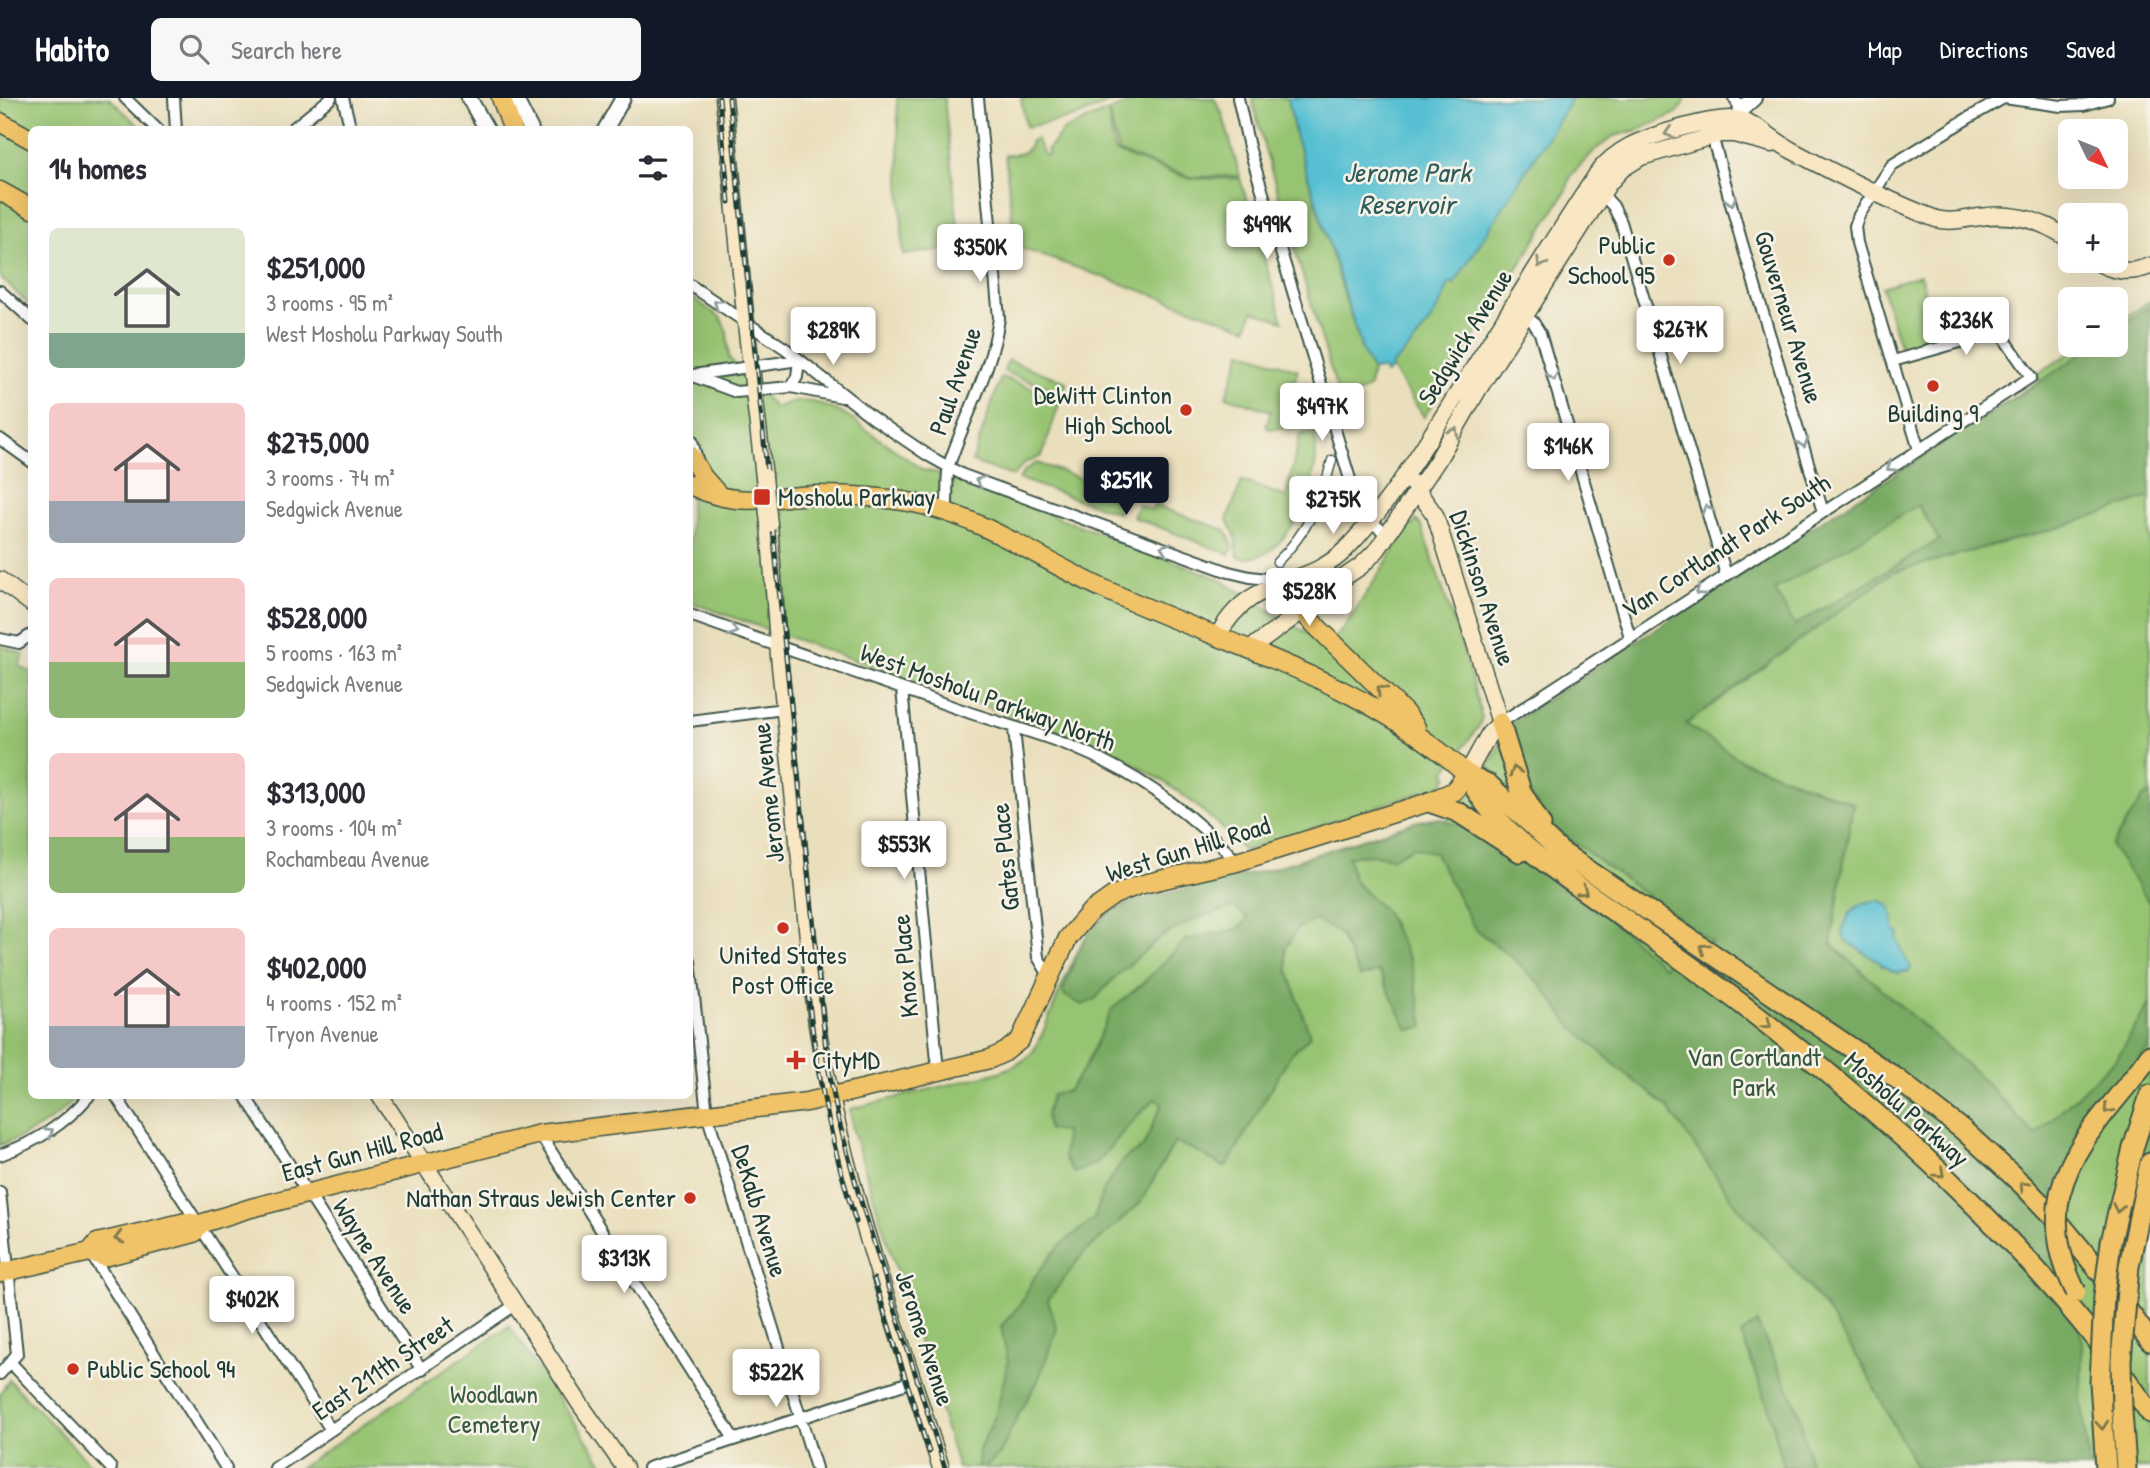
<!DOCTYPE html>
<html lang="en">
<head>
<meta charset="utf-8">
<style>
	:root { --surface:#fff; --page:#f7f7f7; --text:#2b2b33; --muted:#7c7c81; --accent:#111827 }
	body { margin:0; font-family:"Patrick Hand",sans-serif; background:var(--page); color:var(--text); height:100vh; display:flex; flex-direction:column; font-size:26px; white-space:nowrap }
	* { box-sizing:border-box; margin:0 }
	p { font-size:23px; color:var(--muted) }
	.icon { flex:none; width:38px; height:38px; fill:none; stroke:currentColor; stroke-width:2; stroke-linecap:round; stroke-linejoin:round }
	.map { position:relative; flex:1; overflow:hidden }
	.details { position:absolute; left:28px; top:28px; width:665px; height:973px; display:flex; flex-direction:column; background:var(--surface); border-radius:10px; box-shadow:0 7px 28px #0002 }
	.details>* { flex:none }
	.needle { width:46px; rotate:133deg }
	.tools { position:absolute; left:2058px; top:21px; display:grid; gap:14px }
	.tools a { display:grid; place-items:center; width:70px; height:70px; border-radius:10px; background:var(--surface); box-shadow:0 7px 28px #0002; font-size:35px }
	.price { position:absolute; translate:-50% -60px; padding:0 16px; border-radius:7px; background:#fff; color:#222; font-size:23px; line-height:46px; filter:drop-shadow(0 2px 4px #0008) }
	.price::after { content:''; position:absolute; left:50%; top:42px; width:21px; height:16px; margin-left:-10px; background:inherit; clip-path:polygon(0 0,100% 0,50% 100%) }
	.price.on { background:var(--accent); color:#fff }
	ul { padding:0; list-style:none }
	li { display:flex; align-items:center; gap:21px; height:175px; padding:0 21px }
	li span { display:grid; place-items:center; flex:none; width:196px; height:140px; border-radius:10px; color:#555 }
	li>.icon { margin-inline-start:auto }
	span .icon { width:84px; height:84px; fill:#fffc; stroke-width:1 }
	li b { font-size:30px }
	h2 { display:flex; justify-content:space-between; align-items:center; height:84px; padding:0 21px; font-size:30px }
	header { display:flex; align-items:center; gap:42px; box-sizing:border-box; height:98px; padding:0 35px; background:var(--accent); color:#fff }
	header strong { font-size:33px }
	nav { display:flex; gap:38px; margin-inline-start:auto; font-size:24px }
	.search { width:490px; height:63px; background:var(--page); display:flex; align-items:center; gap:18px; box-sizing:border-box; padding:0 24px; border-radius:10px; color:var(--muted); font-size:26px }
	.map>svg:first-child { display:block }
	.green { fill:#97c472; stroke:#5b8053; stroke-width:2 }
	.forest { fill:#79aa64; stroke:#4c744c; stroke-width:2; fill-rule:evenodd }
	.water { fill:#56c0d2; stroke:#3a7e83; stroke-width:2 }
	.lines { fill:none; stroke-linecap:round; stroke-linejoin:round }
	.pedestrian-casing { stroke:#3d5548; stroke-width:11 }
	.minor-casing { stroke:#3d5548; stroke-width:14 }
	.tertiary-casing { stroke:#3d5548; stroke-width:18 }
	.secondary-casing { stroke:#3d5548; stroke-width:19 }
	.primary-casing { stroke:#3d5548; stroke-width:21 }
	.motorway-casing { stroke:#3d5548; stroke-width:23 }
	.pedestrian { stroke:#fff; stroke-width:8 }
	.minor { stroke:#fff; stroke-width:10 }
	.tertiary { stroke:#fff; stroke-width:14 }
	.secondary { stroke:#f9e7c3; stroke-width:16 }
	.primary { stroke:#f0c369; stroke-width:18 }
	.motorway { stroke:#f0c369; stroke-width:19 }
	.rail-casing { stroke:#1f3d34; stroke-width:5 }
	.rail { stroke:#f7f3e8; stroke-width:2.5; stroke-dasharray:8; stroke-linecap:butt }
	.secondary-bridge-casing { stroke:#3d5548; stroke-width:19; stroke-linecap:butt }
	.motorway-bridge-casing { stroke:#3d5548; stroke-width:23; stroke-linecap:butt }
	.secondary-bridge { stroke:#f9e7c3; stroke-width:16 }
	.motorway-bridge { stroke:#f0c369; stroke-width:19 }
	.oneway { stroke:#8c927c }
	.oneway2 { stroke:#8f9e9a }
	.oneway3 { stroke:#7d794c }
	.poi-dot { fill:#c8321e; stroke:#f7f3e8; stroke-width:2.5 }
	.labels { text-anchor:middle; stroke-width:5; stroke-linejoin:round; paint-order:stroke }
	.poi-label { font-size:26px; fill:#1f3d34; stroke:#f7f3e8; text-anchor:end }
	.street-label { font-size:26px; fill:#1f3d34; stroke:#f7f3e8 }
	.park-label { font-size:26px; fill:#375840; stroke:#f7f3e8 }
	.water-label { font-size:28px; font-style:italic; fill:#2d5e5c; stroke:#f7f3e8 }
</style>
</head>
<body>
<header>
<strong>Habito</strong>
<div class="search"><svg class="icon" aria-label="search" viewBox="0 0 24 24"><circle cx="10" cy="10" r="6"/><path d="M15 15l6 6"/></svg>Search here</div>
<nav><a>Map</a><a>Directions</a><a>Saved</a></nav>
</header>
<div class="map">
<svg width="2150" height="1370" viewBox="0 0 2150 1370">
	<rect width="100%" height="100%" fill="#f7f3e8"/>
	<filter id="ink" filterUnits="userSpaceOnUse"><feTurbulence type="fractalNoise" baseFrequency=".0143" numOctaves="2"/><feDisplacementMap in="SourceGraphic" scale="14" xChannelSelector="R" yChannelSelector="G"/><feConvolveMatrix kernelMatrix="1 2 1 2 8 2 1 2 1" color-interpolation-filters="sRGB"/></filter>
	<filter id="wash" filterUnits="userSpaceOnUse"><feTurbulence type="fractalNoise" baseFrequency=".00686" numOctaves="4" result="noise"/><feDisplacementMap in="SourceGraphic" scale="28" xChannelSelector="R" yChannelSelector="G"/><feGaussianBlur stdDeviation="1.57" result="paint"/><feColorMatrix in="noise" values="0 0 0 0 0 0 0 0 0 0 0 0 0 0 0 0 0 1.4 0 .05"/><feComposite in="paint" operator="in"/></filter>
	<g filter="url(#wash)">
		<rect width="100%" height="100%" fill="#eadfbc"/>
		<path class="green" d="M0 0H109L142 31 32 32 31 208 0 179Z
			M897 0H944L960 149 903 157Z
			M1021 0H1120L1076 19 1026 29Z
			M1141 0H1214L1222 15 1240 78 1191 79 1118 54 1109 13Z
			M1252 0H1288L1295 36 1346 203 1363 255 1372 272 1369 289 1352 299 1350 308 1343 312 1264 48Z
			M1572 0H1686L1677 15 1641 31 1614 38 1595 52 1571 77 1566 93 1424 319 1390 268C1415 246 1439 216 1449 185H1454Z
			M1108 13 1114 52 1117 55 1191 81 1240 80 1283 223 1253 213 1247 230 1015 148 1005 57C1017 56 1029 57 1031 43L1036 41 1045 58 1049 56 1047 52 1064 32Z
			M1920 177 1937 238 1900 249 1882 189Z
			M690 198 721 220 727 234 729 260 775 310C803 297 819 304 846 317L923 372 966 381 1007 396 1012 402 1220 481 1327 548 1346 527 1410 427 1413 428 1416 422 1421 427 1465 557 1482 620 1479 628 1445 674 1448 678 1443 687 1244 753C1200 705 1158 675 1098 648L690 504Z
			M2150 203V1370H958L853 1033 850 1011 996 975C1007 971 1019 967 1029 958 1039 948 1043 933 1049 920 1070 870 1081 824 1135 803L1268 772 1415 724 1432 720 1445 723C1473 695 1495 665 1507 628L2040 282 2037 276 2083 247H2116V225Z
			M1242 253 1298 272 1283 317 1310 309 1314 328 1268 331 1266 327 1271 313 1226 298Z
			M1008 262 1067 284 1063 295 1004 274Z
			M1001 279 1061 300 1042 358 1024 365 1013 378 972 364Z
			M1315 334C1316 349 1317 364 1313 378 1305 411 1279 468 1238 459L1235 437 1227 422 1242 383 1286 399 1300 336Z
			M1037 365 1109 390 1106 396 1123 402 1118 415 1019 381 1025 372Z
			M1138 407 1152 412 1154 407 1225 432 1229 438 1233 450 1229 456 1133 419Z
			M0 548 24 556 19 568 30 574 31 573 32 998H78C56 1021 31 1037 0 1047Z
			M509 1228 606 1370H300Z
			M9 1282 94 1370H0V1295Z"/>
		<path class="forest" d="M2150 208V399L2058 430 1893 474 1686 626 1742 663 1853 705 1831 846 1979 978 2035 1037 2117 960 2150 904V947L2052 1092 2082 1243 2081 1301 2090 1370H1916L1863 1268 1824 1208 1789 1165 1740 1112 1667 1009 1615 967 1569 925 1542 888 1510 858 1475 831 1435 755 1413 749 1393 760 1373 757 1348 758 1354 783 1386 814 1411 865 1424 929 1408 932 1379 873 1360 879 1339 835 1315 822 1298 830 1285 851 1288 872 1310 938 1291 956 1228 1066 1224 1069 1192 1051 1175 1044 1140 1105 1084 1155 1048 1202 1057 1231 1037 1285 1018 1317 1000 1356 983 1370H978L979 1352 996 1316 1008 1264 1001 1228 1020 1207 1035 1178 1060 1147 1094 1121 1105 1089 1125 1060 1143 1049 1162 1006 1155 1001 1136 1019 1097 1065 1074 1075 1064 1060 1065 1034 1048 1032 1046 1016 1052 997 1068 993 1085 969 1112 911 1142 886 1186 842 1240 830 1248 820 1234 809 1197 820 1162 838 1115 879 1094 902 1082 907 1064 897 1063 893 1081 846 1092 831 1108 816 1122 808 1135 803 1268 772 1415 724 1439 720 1465 730 1539 774 1613 824 1664 869 1673 856 1711 844 1553 729 1531 699 1507 628 1765 459 2043 282 2094 247H2116V232ZM1918 407 1939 442 1795 527 1774 492Z
			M2150 696V806L2111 748 2143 699Z
			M1757 1225 1798 1311 1811 1370 1784 1369 1767 1305 1741 1236Z"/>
		<path class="water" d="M1288 0H1572L1454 186 1449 185C1439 216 1415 246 1391 268V272L1385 276 1384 271 1372 272 1363 255 1295 36Z
			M1872 803H1882L1891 810 1895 834 1900 836 1897 839 1904 858 1911 869 1909 873 1896 875 1880 867 1881 865 1846 843 1842 834C1847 816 1854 807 1872 803Z"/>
	</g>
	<g filter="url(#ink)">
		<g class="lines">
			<defs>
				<path id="pedestrian" d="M1277 464C1307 435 1322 402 1332 362"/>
				<path id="minor" d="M125 0 158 32
					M174 0 176 32
					M343 0 351 32
					M1238 0 1249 49 1353 391 1366 420 1388 437
					M1734 0 1741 12
					M291 32 331 0
					M1712 38 1742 145 1823 414
					M1599 93 1613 108 1621 124 1726 477
					M690 187 786 251 873 320 929 358 963 377 1229 474 1250 479 1284 483
					M0 193 32 222
					M1522 216 1533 224 1540 235 1630 539
					M690 277 736 294 791 289 842 299
					M693 277 799 262
					M791 289 797 279 799 262
					M0 341 32 364
					M1919 352 1857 145 1855 128 1859 117 1892 67 1970 19 2004 0 2061 8 2084 7 2108 0
					M946 413C949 397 945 379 950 364 966 316 992 271 999 220L978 0
					M690 517C778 549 868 578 956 610 995 624 1035 634 1073 649 1136 675 1191 714 1237 764
					M0 541 19 545 32 536
					M902 591 938 973
					M690 623 784 611
					M1500 625 2031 279 1999 233 1893 263
					M1014 631 1038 859 1050 879
					M690 863 707 1016 816 1370
					M116 998 331 1332
					M245 998 422 1272
					M540 1036 734 1341
					M0 1057C36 1044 64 1027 89 998
					M0 1094 17 1256 0 1276
					M91 1156 226 1370
					M10 1264 111 1370
					M275 1370 515 1207
					M648 1370 913 1283"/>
				<path id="tertiary" d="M469 0 487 32
					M515 0 531 32
					M1730 31 1741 12 1754 0
					M605 32 623 0
					M690 343 696 366"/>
				<path id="secondary" d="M724 0 746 226 764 379
					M2095 163C2114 174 2130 176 2150 168
					M1412 385 1435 417 1500 625 1489 636 1467 676
					M769 426 779 558 817 927C842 1079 895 1224 941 1370
					M0 482 32 506
					M1218 538C1250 475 1305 493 1346 451 1389 406 1421 354 1454 301 1503 225 1549 148 1599 73 1607 63 1617 55 1628 49 1648 38 1719 16 1741 22 1759 27 1774 43 1791 52 1836 76 1888 103 1936 121 1951 125 1965 121 1980 119 2014 114 2043 122 2070 142
					M1250 551 1294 519 1318 497 1361 468 1377 452 1437 363 1478 292 1609 85 1622 71 1641 59 1720 36H1734L1772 46
					M380 998 580 1306 625 1370"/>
				<path id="primary" d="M501 0 513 32
					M0 24 32 42
					M0 93 32 111
					M690 357 703 379 717 395
					M1304 510 1309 521 1405 615 1416 629
					M90 1154 97 1145 186 1124 200 1126 251 1110 540 1036 807 1004 990 961 1005 954 1020 942 1068 840 1090 814 1114 797 1139 787 1237 764 1429 704 1454 693 1467 676C1358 579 1234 551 1106 492 1042 463 983 419 914 405 883 399 850 397 819 397 766 398 740 412 690 387
					M0 1175 90 1154 104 1159 194 1135 200 1126"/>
				<path id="motorway" d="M1500 625 1521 693 1541 727
					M1467 676C1499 741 1568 781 1625 821 1670 853 1714 884 1757 918 1902 1031 2046 1162 2150 1315
					M1467 676 1488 686 1560 753 1896 980 1963 1032 2023 1087 2062 1128 2101 1175 2150 1243
					M1429 704 1458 714 1520 754
					M2060 1096C2075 1038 2117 1005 2150 957
					M2111 1144 2133 1050 2150 997
					M2129 1168 2150 1065
					M2100 1285 2106 1370
					M2122 1313 2126 1370"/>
			</defs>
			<use href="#pedestrian" class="pedestrian-casing"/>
			<use href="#minor" class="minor-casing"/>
			<use href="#tertiary" class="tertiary-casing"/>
			<use href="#secondary" class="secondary-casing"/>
			<use href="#primary" class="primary-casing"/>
			<use href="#motorway" class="motorway-casing"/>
			<use href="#pedestrian" class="pedestrian"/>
			<use href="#minor" class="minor"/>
			<use href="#tertiary" class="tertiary"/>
			<use href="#secondary" class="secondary"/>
			<use href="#primary" class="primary"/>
			<use href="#motorway" class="motorway"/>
			<defs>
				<path id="rail" d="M719 0 729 104
					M729 0 827 962 838 1020 859 1097 945 1370
					M808 895C816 973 832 1049 856 1124
					M874 1181 929 1354"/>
			</defs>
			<use href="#rail" class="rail-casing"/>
			<use href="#rail" class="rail"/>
			<defs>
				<path id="secondary-bridge" d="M764 379 769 426"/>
				<path id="motorway-bridge" d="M2060 1096C2053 1131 2060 1162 2076 1194
					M2100 1285 2104 1198 2111 1144
					M2122 1313 2121 1263 2129 1168"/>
			</defs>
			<use href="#secondary-bridge" class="secondary-bridge-casing"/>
			<use href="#motorway-bridge" class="motorway-bridge-casing"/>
			<use href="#secondary-bridge" class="secondary-bridge"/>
			<use href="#motorway-bridge" class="motorway-bridge"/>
		</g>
		<defs><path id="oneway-chevron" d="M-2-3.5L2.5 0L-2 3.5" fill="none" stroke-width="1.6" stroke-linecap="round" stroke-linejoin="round" transform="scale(1.75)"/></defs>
		<g class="oneway">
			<use href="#oneway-chevron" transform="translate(1669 35) rotate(163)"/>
			<use href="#oneway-chevron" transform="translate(1541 165) rotate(122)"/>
			<use href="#oneway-chevron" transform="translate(1454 334) rotate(-61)"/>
		</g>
		<g class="oneway2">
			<use href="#oneway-chevron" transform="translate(1731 103) rotate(75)"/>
			<use href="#oneway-chevron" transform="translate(718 206) rotate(-146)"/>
			<use href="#oneway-chevron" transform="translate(1553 278) rotate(74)"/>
			<use href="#oneway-chevron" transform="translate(1803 345) rotate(73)"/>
			<use href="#oneway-chevron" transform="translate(1891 369) rotate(147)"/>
			<use href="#oneway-chevron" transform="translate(980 383) rotate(-160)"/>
			<use href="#oneway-chevron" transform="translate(1707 411) rotate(-107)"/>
			<use href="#oneway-chevron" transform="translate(1165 450) rotate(-160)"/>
			<use href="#oneway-chevron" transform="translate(1700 493) rotate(147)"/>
			<use href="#oneway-chevron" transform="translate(733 533) rotate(20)"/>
			<use href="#oneway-chevron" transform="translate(49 1034) rotate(-34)"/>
		</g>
		<g class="oneway3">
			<use href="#oneway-chevron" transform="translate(1381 592) rotate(-135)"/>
			<use href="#oneway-chevron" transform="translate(1515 673) rotate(-107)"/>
			<use href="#oneway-chevron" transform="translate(1583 793) rotate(35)"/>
			<use href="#oneway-chevron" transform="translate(1704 850) rotate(-146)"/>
			<use href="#oneway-chevron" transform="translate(1767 926) rotate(38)"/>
			<use href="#oneway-chevron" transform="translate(2108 1011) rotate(131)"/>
			<use href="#oneway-chevron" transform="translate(1940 1075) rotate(43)"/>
			<use href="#oneway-chevron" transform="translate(2024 1088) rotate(-135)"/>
			<use href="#oneway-chevron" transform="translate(2118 1110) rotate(102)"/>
			<use href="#oneway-chevron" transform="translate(119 1140) rotate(166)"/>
			<use href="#oneway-chevron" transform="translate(2102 1327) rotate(86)"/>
		</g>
	</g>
	<g class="poi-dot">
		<circle cx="1669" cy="162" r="7"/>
		<circle cx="1933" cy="288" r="7"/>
		<circle cx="1186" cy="312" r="7"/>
		<rect x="753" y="390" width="18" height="18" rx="3.5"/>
		<circle cx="783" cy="830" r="7"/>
		<path d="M792.5 951.5h7v7h7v7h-7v7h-7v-7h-7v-7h7z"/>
		<circle cx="690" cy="1100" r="7"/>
		<circle cx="73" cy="1271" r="7"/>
	</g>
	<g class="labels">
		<g class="poi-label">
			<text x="1655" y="156">Public<tspan x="1655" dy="30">School 95</tspan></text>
			<text x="1172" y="306">DeWitt Clinton<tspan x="1172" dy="30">High School</tspan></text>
			<text x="1933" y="324" text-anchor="middle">Building 9</text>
			<text x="778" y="408" text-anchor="start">Mosholu Parkway</text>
			<text x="783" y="866" text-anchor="middle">United States<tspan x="783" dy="30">Post Office</tspan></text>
			<text x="812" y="971" text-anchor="start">CityMD</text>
			<text x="676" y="1109">Nathan Straus Jewish Center</text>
			<text x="87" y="1280" text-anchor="start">Public School 94</text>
		</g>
		<g class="street-label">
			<text transform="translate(1789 219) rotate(73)" y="9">Gouverneur Avenue</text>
			<text transform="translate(1465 239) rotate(-58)" y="9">Sedgwick Avenue</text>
			<text transform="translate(955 283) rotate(-71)" y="9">Paul Avenue</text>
			<text transform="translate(1726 448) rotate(-33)" y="9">Van Cortlandt Park South</text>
			<text transform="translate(1483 490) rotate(72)" y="9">Dickinson Avenue</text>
			<text transform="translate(988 599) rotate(20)" y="9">West Mosholu Parkway North</text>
			<text transform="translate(768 695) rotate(-96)" y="9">Jerome Avenue</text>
			<text transform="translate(1188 751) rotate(-17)" y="9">West Gun Hill Road</text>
			<text transform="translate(1005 759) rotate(-96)" y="9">Gates Place</text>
			<text transform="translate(905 868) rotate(-95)" y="9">Knox Place</text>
			<text transform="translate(1907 1011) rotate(42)" y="9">Mosholu Parkway</text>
			<text transform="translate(362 1054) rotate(-15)" y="9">East Gun Hill Road</text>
			<text transform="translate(760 1113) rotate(73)" y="9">DeKalb Avenue</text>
			<text transform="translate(375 1158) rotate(57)" y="9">Wayne Avenue</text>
			<text transform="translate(925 1240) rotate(72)" y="9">Jerome Avenue</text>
			<text transform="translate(383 1270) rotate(-34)" y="9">East 211th Street</text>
		</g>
		<g class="park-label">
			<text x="1754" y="968">Van Cortlandt<tspan x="1754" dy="30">Park</tspan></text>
			<text x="494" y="1305">Woodlawn<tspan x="494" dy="30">Cemetery</tspan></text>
		</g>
		<g class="water-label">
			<text x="1407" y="84">Jerome Park<tspan x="1407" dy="32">Reservoir</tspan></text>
		</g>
	</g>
</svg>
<div class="tools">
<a><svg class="needle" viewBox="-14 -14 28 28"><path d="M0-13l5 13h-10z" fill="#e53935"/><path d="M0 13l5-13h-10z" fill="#7c7c81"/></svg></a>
<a>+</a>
<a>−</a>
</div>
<b class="price" style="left:1267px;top:163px">$499K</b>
<b class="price" style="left:980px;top:186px">$350K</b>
<b class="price" style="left:1966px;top:259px">$236K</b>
<b class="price" style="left:1680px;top:268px">$267K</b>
<b class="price" style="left:833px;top:269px">$289K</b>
<b class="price" style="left:1322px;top:345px">$497K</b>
<b class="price" style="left:1568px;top:385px">$146K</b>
<b class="price on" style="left:1126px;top:419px">$251K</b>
<b class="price" style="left:1333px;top:438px">$275K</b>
<b class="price" style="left:1309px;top:530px">$528K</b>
<b class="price" style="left:904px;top:783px">$553K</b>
<b class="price" style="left:624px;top:1197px">$313K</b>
<b class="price" style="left:252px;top:1238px">$402K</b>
<b class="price" style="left:776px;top:1311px">$522K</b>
<section class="details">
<h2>14 homes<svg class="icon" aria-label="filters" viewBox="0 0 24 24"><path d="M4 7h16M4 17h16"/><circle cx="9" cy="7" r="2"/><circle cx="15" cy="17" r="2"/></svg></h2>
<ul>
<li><span style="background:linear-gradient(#dfe7d0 75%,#7fa58c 0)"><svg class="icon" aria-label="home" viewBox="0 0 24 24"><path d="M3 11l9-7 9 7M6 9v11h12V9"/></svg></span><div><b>$251,000</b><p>3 rooms · 95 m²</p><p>West Mosholu Parkway South</p></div></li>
<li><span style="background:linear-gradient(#f6c9c9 70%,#9aa5b1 0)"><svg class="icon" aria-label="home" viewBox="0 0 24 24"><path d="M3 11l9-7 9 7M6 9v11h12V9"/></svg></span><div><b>$275,000</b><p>3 rooms · 74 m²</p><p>Sedgwick Avenue</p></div></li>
<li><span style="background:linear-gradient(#f6c9c9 60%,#8fb573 0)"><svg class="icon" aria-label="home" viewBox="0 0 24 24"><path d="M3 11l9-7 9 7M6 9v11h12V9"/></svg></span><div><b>$528,000</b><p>5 rooms · 163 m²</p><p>Sedgwick Avenue</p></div></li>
<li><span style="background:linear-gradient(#f6c9c9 60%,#8fb573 0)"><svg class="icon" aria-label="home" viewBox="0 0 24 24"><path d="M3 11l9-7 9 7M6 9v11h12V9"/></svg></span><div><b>$313,000</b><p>3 rooms · 104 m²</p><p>Rochambeau Avenue</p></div></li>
<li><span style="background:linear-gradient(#f6c9c9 70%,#9aa5b1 0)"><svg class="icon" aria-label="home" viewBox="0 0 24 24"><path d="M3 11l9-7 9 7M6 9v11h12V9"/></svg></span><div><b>$402,000</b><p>4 rooms · 152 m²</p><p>Tryon Avenue</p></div></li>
</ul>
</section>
</div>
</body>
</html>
